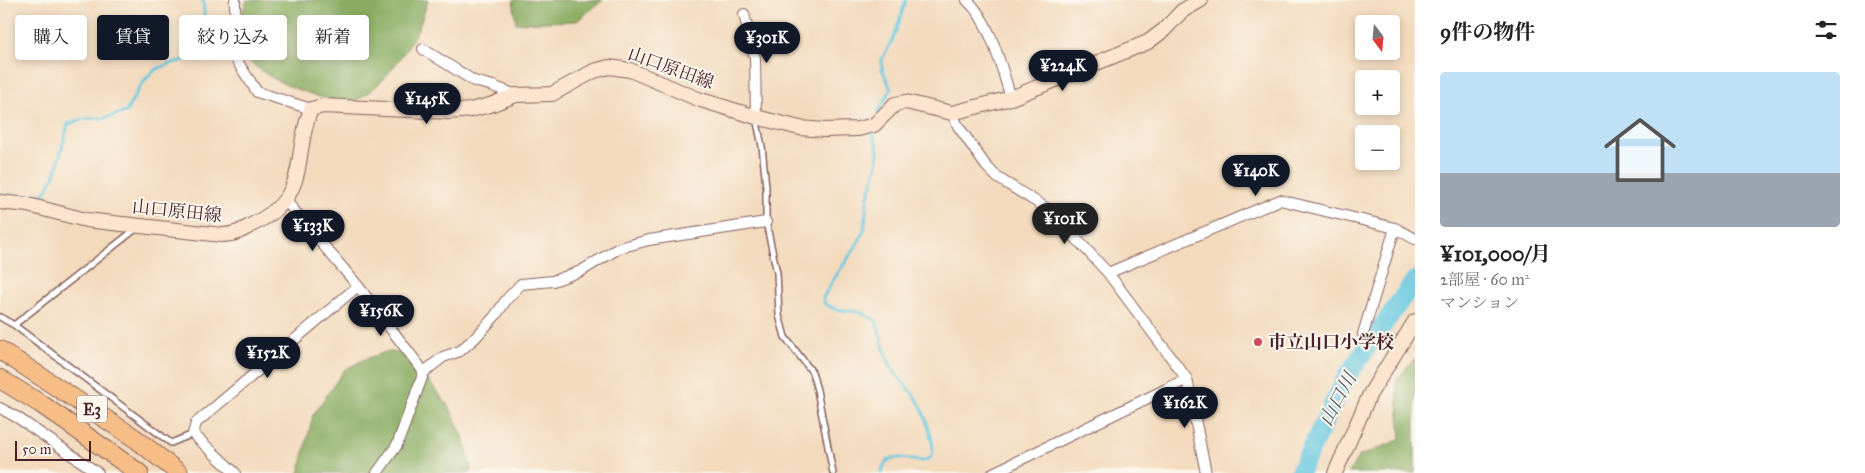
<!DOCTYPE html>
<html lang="ja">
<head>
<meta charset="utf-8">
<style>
	:root { --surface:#fff; --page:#f6f6f6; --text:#222; --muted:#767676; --line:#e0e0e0; --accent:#111827 }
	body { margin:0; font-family:"IM FELL Great Primer","Noto Serif JP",serif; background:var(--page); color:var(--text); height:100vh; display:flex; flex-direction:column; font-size:19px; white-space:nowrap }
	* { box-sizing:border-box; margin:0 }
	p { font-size:16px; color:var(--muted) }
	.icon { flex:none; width:28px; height:28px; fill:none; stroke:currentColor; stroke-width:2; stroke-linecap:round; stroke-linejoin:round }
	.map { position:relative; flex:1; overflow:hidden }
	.panel { display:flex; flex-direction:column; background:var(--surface); width:450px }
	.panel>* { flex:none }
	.banner { position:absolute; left:15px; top:15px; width:475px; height:45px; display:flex; gap:10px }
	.needle { width:32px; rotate:164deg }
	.tools { position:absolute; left:1355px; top:15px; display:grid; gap:10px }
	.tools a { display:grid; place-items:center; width:45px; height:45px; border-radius:5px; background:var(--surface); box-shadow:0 2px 8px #0003; font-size:25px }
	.scale { position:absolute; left:15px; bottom:12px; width:76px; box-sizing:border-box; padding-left:5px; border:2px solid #4a1f2b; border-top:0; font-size:14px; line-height:18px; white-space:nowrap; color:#4a1f2b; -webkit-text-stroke:4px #fbf7ec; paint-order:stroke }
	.price { position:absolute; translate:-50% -42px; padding:0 11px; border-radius:18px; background:var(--accent); color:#fff; font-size:16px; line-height:32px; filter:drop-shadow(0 1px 2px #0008) }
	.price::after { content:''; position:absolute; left:50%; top:30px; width:15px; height:11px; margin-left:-8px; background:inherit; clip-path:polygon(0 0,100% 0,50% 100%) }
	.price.active { background:#222; color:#fff }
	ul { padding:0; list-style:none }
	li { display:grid; align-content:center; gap:10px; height:265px; padding:0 25px }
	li+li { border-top:1px solid var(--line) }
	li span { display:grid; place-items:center; height:155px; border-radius:5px; color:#555 }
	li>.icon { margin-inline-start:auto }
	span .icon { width:90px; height:90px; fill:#fffc; stroke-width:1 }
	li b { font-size:21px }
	h2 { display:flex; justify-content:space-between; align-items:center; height:60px; padding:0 25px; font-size:21px }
	.chip { padding:0 18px; border-radius:5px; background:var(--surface); box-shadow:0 2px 8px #0003; font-size:18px; line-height:45px }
	.chip.active { background:var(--accent); color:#fff }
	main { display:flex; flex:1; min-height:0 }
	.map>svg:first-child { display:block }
	.forest { fill:#88ac61; stroke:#696646 }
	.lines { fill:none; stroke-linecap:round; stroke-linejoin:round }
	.stream { stroke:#62c6e0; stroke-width:3 }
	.river { stroke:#62c6e0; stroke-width:19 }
	.lane-casing { stroke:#85605e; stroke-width:8 }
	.street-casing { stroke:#85605e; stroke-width:12 }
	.secondary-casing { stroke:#85605e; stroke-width:16 }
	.highway-casing { stroke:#85605e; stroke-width:20 }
	.lane { stroke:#fff; stroke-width:5 }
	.street { stroke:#fff; stroke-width:10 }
	.secondary { stroke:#fbe5cf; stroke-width:14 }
	.highway { stroke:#f6be86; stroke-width:18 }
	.poi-dot { fill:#d1495b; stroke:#fbf7ec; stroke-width:2 }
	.labels { text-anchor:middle; stroke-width:4; stroke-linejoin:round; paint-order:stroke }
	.shield { fill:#fbf7ec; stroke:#7f6065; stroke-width:1 }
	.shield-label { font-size:16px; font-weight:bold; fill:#4a1f2b }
	.street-label { font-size:18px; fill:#4a1f2b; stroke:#fbf7ec }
	.poi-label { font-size:18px; font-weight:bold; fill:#4a1f2b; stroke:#fbf7ec; text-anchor:start }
	.water-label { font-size:19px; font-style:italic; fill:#52596a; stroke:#fbf7ec }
</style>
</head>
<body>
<main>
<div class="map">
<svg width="1415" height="473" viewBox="0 0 1415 473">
	<rect width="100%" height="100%" fill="#fbf7ec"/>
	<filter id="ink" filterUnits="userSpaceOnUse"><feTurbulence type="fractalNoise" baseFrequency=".02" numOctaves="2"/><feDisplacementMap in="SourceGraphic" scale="10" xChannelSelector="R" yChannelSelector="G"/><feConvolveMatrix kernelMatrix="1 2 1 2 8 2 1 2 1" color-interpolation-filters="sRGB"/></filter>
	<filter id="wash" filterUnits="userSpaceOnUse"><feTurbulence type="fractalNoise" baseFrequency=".0096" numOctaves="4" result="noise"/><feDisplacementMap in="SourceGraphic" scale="20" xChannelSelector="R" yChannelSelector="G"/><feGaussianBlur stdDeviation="1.12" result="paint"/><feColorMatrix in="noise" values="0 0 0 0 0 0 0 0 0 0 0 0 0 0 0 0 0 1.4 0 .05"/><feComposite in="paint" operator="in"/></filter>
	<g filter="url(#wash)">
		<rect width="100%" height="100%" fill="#f3dabd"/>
		<path class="forest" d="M247 0H428C425 9 422 20 418 29 404 55 376 98 345 104 312 95 258 81 241 49 233 35 242 13 247 0Z
			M513 0H603L577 21 516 23Z
			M385 352H399L411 357 451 410 466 444 471 469 470 473H299L313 415 344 370 363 360Z
			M1415 358V473H1349L1358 457 1401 439 1396 380Z"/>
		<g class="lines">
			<path class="stream" d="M878 112 891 89 882 69V59L894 37 906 0
				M873 130C873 137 878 145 878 152 878 170 871 184 867 201 865 213 867 224 862 235 851 258 834 275 823 298L825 304 835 309 860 312 876 321C882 337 883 353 892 368 899 380 910 389 918 401 924 410 927 422 930 433 932 440 934 447 932 455 923 473 887 440 882 473
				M5 196 44 195 56 172 68 124 83 119 104 118 126 112C134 98 141 81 154 71 163 64 177 63 187 59 208 50 205 19 203 0"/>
			<path class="river" d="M1299 473 1347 376 1415 280"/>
		</g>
	</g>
	<g filter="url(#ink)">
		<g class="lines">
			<defs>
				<path id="lane" d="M756 118 762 146 766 187V222L777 273 779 315 785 337 812 372 817 390 833 473
					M0 317 14 325 137 228
					M14 325 171 443 193 434"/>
				<path id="street" d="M235 0V58L257 92 311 109
					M967 0C991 22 1001 67 1011 98
					M744 14 755 58 756 117
					M423 49 474 81 493 86 516 95
					M952 113 958 126 986 166 998 178 1051 211 1108 273 1187 379 1206 473
					M286 201 358 286 424 372
					M1108 273 1280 200 1395 228 1415 239
					M1363 334 1395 228
					M0 408 18 418 98 473
					M235 473 193 434 196 423 358 286
					M377 473 397 445 424 372 443 357 460 351 476 337 495 316 507 299 521 284 553 281 581 271 619 248 649 240 766 222
					M993 473 1187 379"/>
				<path id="secondary" d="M0 202 28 205 86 220 222 235C237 235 244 229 257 222 311 194 292 156 311 109L323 106 450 112 470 110 490 105 516 95 552 94 594 71 609 67 630 70 698 99 756 117 800 128 824 130 858 129 874 125 895 104 906 102 952 113 1011 98 1148 42 1164 30 1182 11 1201 0
					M1335 473 1370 394 1415 321"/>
				<path id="highway" d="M0 350 136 439 179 473
					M0 379 41 404 139 473"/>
			</defs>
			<use href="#lane" class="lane-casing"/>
			<use href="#street" class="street-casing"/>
			<use href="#secondary" class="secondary-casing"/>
			<use href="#highway" class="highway-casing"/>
			<use href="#lane" class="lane"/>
			<use href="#street" class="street"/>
			<use href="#secondary" class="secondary"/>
			<use href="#highway" class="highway"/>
		</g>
	</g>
	<circle class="poi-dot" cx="1258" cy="342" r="5"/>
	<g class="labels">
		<rect class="shield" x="77" y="395.5" width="30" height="27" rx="4"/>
		<g class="shield-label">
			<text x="92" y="415">E3</text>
		</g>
		<g class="street-label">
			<text transform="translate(671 68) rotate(20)" y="6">山口原田線</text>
			<text transform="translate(177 211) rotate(6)" y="6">山口原田線</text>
		</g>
		<g class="poi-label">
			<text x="1268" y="348">市立山口小学校</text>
		</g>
		<g class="water-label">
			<text transform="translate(1337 399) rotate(-62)" y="7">山口川</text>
		</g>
	</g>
</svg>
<div class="tools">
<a><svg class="needle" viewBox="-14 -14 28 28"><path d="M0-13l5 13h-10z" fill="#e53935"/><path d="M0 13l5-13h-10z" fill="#767676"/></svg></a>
<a>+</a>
<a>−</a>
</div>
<div class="scale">50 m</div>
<b class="price" style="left:767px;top:64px">¥301K</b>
<b class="price" style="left:1063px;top:92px">¥224K</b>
<b class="price" style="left:427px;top:125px">¥145K</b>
<b class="price" style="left:1256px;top:197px">¥140K</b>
<b class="price active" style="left:1065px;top:245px">¥101K</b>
<b class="price" style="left:313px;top:252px">¥133K</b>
<b class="price" style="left:381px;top:337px">¥156K</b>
<b class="price" style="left:268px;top:379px">¥152K</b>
<b class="price" style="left:1185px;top:429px">¥162K</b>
<div class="banner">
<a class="chip">購入</a>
<a class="chip active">賃貸</a>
<a class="chip">絞り込み</a>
<a class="chip">新着</a>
</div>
</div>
<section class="panel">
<h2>9件の物件<svg class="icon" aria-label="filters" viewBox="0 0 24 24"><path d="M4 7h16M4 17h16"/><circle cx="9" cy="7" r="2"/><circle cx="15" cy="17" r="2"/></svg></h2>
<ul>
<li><span style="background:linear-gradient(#bfe0f5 65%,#9aa5b1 0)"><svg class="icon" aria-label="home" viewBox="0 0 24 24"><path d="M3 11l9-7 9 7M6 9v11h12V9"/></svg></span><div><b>¥101,000/月</b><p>2部屋 · 60 m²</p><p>マンション</p></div></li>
</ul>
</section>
</main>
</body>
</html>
